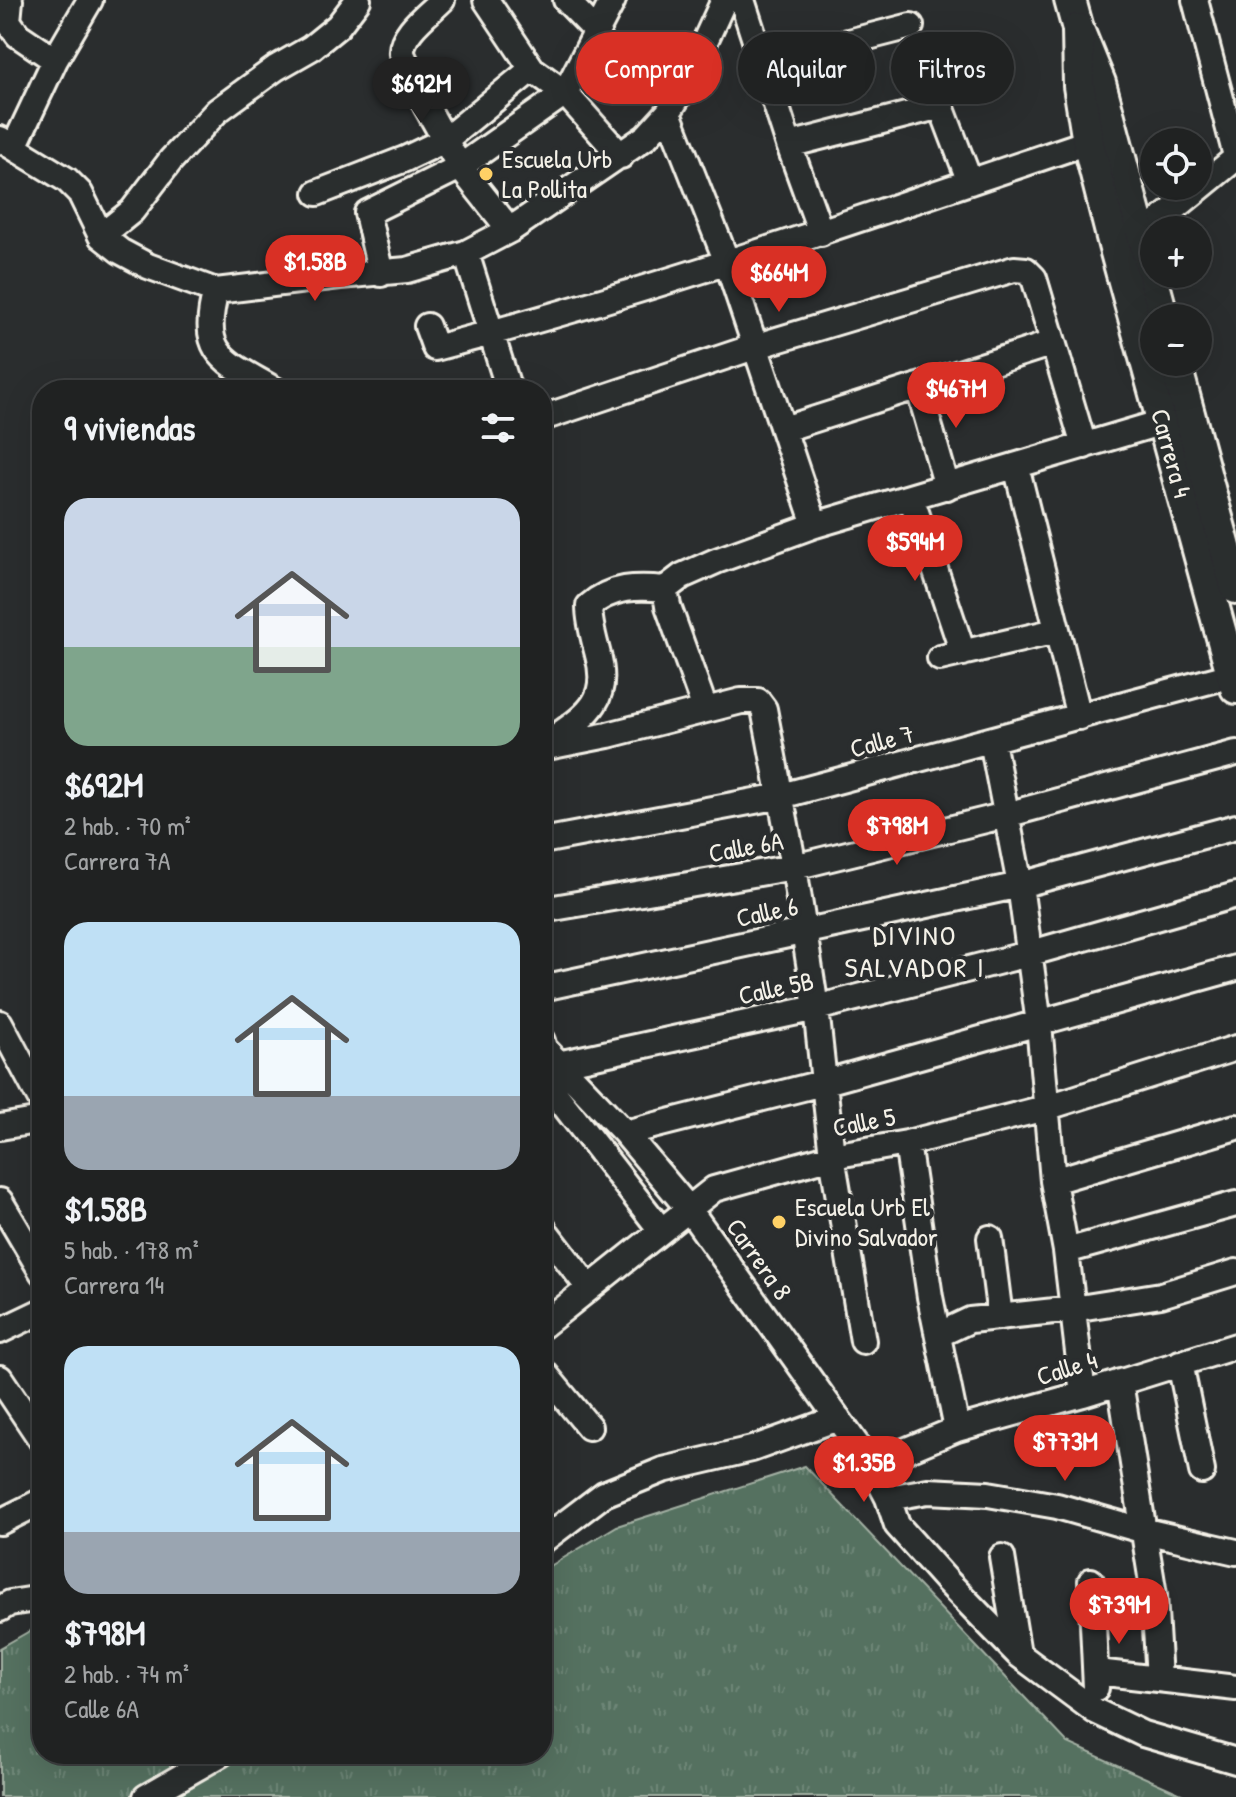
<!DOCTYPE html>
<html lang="es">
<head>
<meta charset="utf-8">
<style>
	:root { --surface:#202222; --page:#282a2a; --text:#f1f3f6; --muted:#a2a4a5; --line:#3d3f40; --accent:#d93025 }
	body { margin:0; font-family:"Patrick Hand",sans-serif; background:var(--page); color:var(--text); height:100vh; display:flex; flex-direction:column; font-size:30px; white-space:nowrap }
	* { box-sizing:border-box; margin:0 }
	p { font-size:26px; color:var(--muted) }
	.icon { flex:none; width:44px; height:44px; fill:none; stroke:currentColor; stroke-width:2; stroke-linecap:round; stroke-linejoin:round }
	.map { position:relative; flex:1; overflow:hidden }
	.drawer { position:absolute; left:32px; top:380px; width:520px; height:1384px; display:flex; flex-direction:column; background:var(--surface); border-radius:32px; box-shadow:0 8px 32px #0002,0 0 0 2px var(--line) }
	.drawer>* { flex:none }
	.hud { position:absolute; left:576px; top:32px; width:540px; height:72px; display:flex; gap:16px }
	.controls { position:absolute; left:1140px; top:128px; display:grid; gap:16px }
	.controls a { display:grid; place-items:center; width:72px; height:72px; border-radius:50%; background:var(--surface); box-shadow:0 8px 32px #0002,0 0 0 2px var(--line); font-size:40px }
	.price { position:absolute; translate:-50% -68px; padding:0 18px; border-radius:28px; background:var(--accent); color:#fff; font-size:26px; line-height:52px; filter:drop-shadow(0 2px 4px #0008) }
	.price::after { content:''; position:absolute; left:50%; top:48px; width:24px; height:18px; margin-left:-12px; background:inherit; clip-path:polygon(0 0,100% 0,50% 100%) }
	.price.selected { background:#222; color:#fff }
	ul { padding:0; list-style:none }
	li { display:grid; align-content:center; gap:16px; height:424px; padding:0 32px }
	li span { display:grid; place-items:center; height:248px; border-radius:24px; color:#555 }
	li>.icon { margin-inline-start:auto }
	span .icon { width:144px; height:144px; fill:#fffc; stroke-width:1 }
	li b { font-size:34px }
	h2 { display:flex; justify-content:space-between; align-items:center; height:96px; padding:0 32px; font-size:34px }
	.tag { padding:0 28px; border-radius:36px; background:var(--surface); box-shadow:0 8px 32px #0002,0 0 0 2px var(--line); font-size:28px; line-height:72px }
	.tag.selected { background:var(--accent); color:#fff }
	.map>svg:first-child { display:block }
	.grass { fill:url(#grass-tufts); stroke:#a4b1a4; stroke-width:2 }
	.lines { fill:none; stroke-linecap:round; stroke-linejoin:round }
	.minor-casing { stroke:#f4f1e8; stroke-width:30 }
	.major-casing { stroke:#f4f1e8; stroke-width:36 }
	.minor { stroke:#2a2d2e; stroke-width:24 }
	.major { stroke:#2a2d2e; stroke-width:30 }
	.poi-dot { fill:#ffd166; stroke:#2a2d2e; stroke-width:3 }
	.labels { text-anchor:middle; stroke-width:8; stroke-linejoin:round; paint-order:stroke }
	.poi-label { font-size:26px; fill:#f4f1e8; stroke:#2a2d2e; text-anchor:start }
	.street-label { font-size:26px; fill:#f4f1e8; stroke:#2a2d2e }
	.neighbourhood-label { font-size:28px; letter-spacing:2px; fill:#f4f1e8; stroke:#2a2d2e }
</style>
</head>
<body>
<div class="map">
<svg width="1236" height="1797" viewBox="0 0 1236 1797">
	<defs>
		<pattern id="grass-tufts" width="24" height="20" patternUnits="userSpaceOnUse" patternTransform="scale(2)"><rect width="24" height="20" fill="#557160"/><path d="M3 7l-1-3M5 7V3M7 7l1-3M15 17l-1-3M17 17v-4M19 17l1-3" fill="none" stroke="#6e8677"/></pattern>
	</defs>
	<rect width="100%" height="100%" fill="#2a2d2e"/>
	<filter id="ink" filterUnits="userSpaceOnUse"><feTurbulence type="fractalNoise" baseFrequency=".0125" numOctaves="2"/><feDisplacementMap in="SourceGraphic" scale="16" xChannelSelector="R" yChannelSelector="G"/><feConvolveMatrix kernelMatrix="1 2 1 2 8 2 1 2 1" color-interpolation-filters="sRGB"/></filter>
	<g filter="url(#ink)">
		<path class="grass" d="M805 1466 1068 1743 1188 1797H0V1648L42 1624V1754H542V1571L617 1526Z"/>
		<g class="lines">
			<defs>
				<path id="minor" d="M10 0 8 21 18 35 55 60
					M442 0C428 14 400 33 402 54L426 106 460 167 510 230
					M486 0 532 69 565 93 621 156
					M566 0 597 32
					M742 0 789 145 821 233
					M1195 0 1236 156
					M762 64 911 26
					M668 113 727 262 815 525
					M0 139 67 180 80 193 101 236 120 251 148 266 216 291 340 276 407 270 466 253 510 230 646 137 668 113 683 89 724 0
					M789 145 941 106 970 182
					M14 147 55 60 90 0
					M317 193 405 159 445 140 532 69
					M101 236 132 211 171 160 217 111 276 68 311 48 338 26 358 0
					M1141 236 1236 158
					M466 253 509 390
					M381 274 367 213 460 167 565 93 613 0
					M216 291C198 356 226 361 275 390
					M427 326 435 348C656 290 872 215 1088 142
					M918 386 947 487
					M542 418 757 346 1014 269 1026 270 1034 278 1084 446
					M784 429 1053 343
					M1016 466 1079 717
					M911 497 963 653
					M665 589 668 606 705 709
					M940 658 1056 631
					M992 741 1020 885 1039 1024 1053 1181 1066 1251 1083 1394
					M546 744C581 718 612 705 598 655 594 639 589 623 589 606 612 586 637 586 665 589L682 576 716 561 815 525 1163 422
					M542 748 608 735 741 701H758L764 709 794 867 816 1008 832 1156 863 1341
					M542 841 781 796 1232 675
					M542 910 794 867 1006 815 1236 753
					M542 988 1020 885 1236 827
					M0 1023 42 1102
					M542 1041 544 1048 625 1133 688 1208 871 1465 888 1498 897 1525 947 1581 1018 1654 1095 1711 1143 1734 1236 1761
					M558 1064 816 1008 1028 954 1236 895
					M542 1077 661 1230
					M0 1127 42 1120
					M625 1133 826 1082 1236 968
					M907 1143 930 1297 957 1429
					M1053 1181 1236 1127
					M0 1201 42 1272
					M542 1227 589 1288
					M990 1238 1000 1317
					M1066 1251 1236 1204
					M542 1326 714 1189 832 1156 907 1143 1045 1108 1236 1048
					M0 1331 42 1311
					M938 1335 970 1320 1073 1309 1161 1295 1236 1272
					M1180 1363 1202 1471
					M542 1370 589 1427
					M0 1378 42 1441
					M1120 1382 1154 1595 1159 1679
					M871 1465 957 1429 1083 1394 1236 1346
					M888 1498 928 1491 988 1494 1057 1506 1145 1531 1236 1552
					M0 1522 42 1501
					M542 1541 604 1494 663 1470 752 1449 838 1418
					M1002 1557 1018 1654
					M1091 1581 1096 1688
					M0 1609 10 1603 42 1598
					M1097 1672 1236 1688
					M146 1797 221 1754"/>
				<g id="major">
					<path d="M1070 0 1078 29 1100 83 1163 318"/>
					<path id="s1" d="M1078 29 1079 86 1088 142 1114 245 1236 688"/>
					<path d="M1175 362 1236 588"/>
				</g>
			</defs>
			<use href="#minor" class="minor-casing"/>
			<use href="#major" class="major-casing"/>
			<use href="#minor" class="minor"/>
			<use href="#major" class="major"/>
		</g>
	</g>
	<g class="poi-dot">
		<circle cx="486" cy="174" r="8"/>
		<circle cx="779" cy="1222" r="8"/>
	</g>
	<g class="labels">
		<g class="poi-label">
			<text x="502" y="168">Escuela Urb<tspan x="502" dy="30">La Pollita</tspan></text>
			<text x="795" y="1216">Escuela Urb El<tspan x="795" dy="30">Divino Salvador</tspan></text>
		</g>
		<g class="street-label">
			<text dy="9" stroke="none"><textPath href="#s1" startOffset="436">Carrera 4</textPath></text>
			<text transform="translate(882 741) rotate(-15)" y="9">Calle 7</text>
			<text transform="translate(746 847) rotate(-10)" y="9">Calle 6A</text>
			<text transform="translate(767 912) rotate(-12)" y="9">Calle 6</text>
			<text transform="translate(776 988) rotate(-12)" y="9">Calle 5B</text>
			<text transform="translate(864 1122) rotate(-11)" y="9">Calle 5</text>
			<text transform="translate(759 1259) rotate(55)" y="9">Carrera 8</text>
			<text transform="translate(1067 1368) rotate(-17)" y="9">Calle 4</text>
		</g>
		<g class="neighbourhood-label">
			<text x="915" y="945">DIVINO<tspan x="915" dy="32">SALVADOR I</tspan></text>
		</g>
	</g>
</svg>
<div class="controls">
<a><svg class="icon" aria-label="locate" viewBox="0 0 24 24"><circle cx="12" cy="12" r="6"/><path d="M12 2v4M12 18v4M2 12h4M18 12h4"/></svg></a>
<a>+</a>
<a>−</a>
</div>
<b class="price selected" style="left:421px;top:125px">$692M</b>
<b class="price" style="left:315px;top:303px">$1.58B</b>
<b class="price" style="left:779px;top:314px">$664M</b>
<b class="price" style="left:956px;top:430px">$467M</b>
<b class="price" style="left:915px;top:583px">$594M</b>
<b class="price" style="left:897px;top:867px">$798M</b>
<b class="price" style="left:1065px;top:1483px">$773M</b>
<b class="price" style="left:864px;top:1504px">$1.35B</b>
<b class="price" style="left:1119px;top:1646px">$739M</b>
<div class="hud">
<a class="tag selected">Comprar</a>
<a class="tag">Alquilar</a>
<a class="tag">Filtros</a>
</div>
<section class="drawer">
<h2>9 viviendas<svg class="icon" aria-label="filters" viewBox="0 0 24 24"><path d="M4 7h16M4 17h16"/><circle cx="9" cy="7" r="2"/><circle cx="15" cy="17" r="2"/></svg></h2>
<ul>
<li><span style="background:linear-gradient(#c9d6e8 60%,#7fa58c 0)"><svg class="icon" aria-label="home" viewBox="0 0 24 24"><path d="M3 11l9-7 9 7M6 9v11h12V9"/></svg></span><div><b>$692M</b><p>2 hab. · 70 m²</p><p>Carrera 7A</p></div></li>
<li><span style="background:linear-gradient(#bfe0f5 70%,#9aa5b1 0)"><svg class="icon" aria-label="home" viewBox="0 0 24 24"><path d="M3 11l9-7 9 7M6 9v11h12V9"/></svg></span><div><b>$1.58B</b><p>5 hab. · 178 m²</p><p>Carrera 14</p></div></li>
<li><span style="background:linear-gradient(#bfe0f5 75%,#9aa5b1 0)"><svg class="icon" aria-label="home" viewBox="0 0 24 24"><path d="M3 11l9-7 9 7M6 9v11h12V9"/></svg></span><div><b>$798M</b><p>2 hab. · 74 m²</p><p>Calle 6A</p></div></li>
</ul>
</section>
</div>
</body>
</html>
